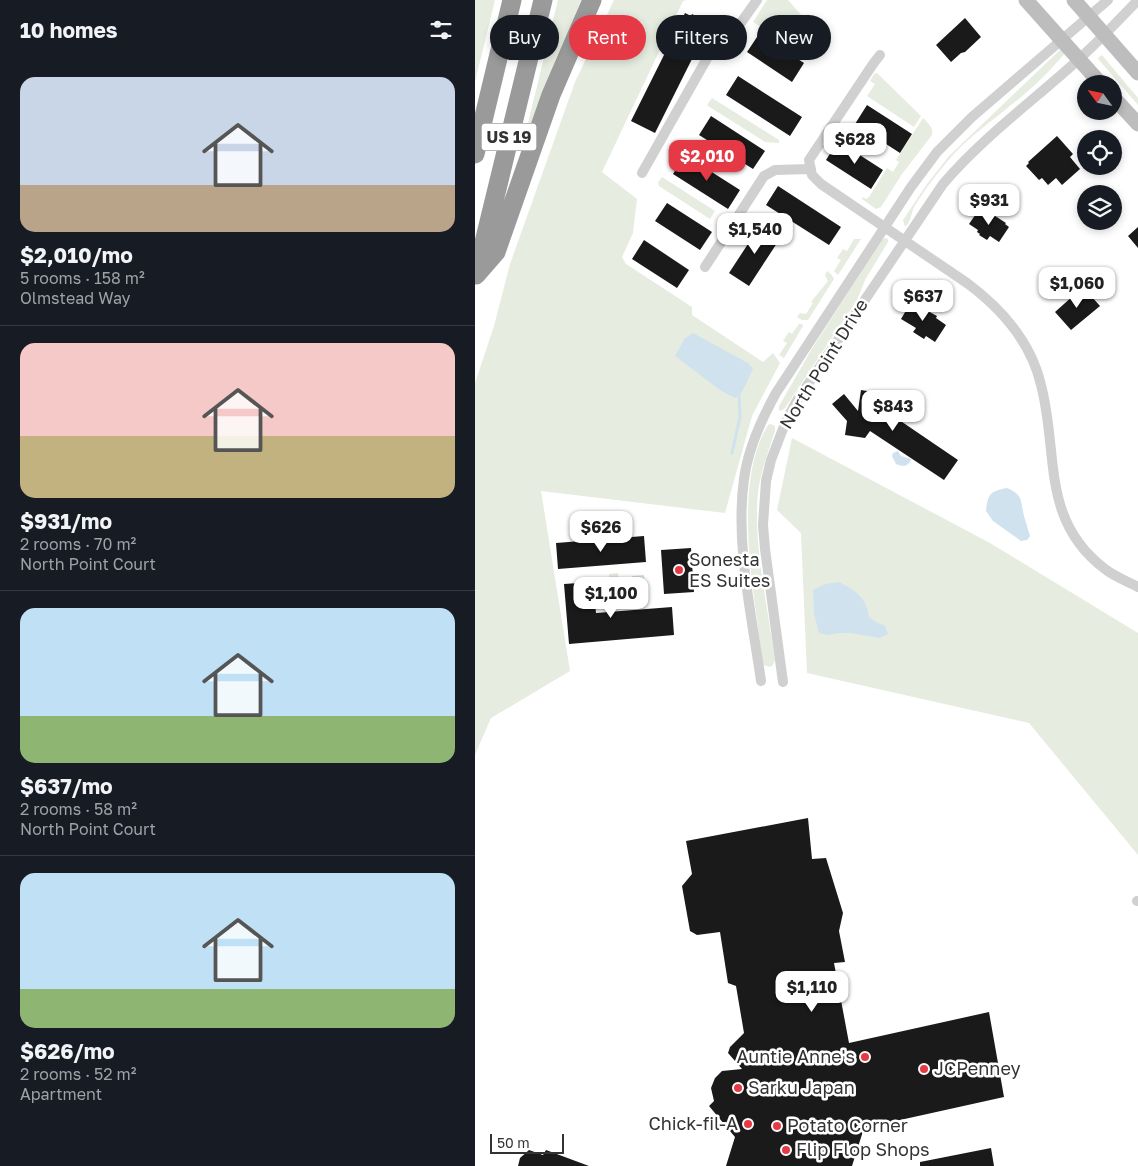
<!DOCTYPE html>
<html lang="en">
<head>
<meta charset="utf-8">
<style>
	:root { --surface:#171b24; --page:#242831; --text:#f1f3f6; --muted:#9ea1a6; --line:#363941; --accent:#e63946 }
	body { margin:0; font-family:"Golos Text",sans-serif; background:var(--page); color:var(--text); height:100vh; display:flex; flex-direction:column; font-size:19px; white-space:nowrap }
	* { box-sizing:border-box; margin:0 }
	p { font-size:16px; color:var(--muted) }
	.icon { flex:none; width:28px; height:28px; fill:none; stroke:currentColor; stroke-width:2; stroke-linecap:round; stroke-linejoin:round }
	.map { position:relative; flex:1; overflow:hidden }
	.sheet { display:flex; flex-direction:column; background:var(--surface); width:475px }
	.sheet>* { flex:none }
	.hud { position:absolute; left:15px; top:15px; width:475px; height:45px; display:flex; gap:10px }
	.needle { width:32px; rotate:303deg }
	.buttons { position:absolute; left:602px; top:75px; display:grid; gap:10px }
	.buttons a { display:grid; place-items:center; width:45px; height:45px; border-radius:50%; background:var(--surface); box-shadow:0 2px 8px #0003; font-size:25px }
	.scale { position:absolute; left:15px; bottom:12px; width:74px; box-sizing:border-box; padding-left:5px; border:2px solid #333; border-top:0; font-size:14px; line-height:18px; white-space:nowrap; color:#333; -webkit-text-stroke:4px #fff; paint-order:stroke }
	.price { position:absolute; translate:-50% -42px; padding:0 11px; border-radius:10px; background:#fff; color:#222; font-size:16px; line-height:32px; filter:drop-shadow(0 1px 2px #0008) }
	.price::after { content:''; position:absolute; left:50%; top:30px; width:15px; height:11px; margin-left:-8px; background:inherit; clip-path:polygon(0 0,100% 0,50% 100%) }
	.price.selected { background:var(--accent); color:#fff }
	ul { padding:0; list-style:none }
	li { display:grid; align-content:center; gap:10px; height:265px; padding:0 20px }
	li+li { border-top:1px solid var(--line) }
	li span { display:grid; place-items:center; height:155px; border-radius:15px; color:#555 }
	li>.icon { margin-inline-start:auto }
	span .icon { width:90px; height:90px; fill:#fffc; stroke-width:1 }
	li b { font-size:21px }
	h2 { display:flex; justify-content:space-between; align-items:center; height:60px; padding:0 20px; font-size:21px }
	.chip { padding:0 18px; border-radius:22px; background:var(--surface); box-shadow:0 2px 8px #0003; font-size:18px; line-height:45px }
	.chip.selected { background:var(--accent); color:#fff }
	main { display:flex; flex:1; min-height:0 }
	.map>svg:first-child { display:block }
	.green { fill:#e6ecdf }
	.water { fill:#cfe2ee }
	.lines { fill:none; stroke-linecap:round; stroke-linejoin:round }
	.stream { stroke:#cfe2ee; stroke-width:3 }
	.building { fill:#1a1a1a }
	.street { stroke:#d0d0d0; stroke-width:10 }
	.secondary { stroke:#bdbdbd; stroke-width:15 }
	.highway { stroke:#9a9a9a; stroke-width:19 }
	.poi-dot { fill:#e63946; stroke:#fff; stroke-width:2 }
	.labels { text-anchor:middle; stroke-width:5; stroke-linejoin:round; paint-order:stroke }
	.shield { fill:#fff; stroke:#707070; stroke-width:1 }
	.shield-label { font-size:16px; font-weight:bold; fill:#333 }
	.street-label { font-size:18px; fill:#333; stroke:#fff }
	.poi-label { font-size:18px; fill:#333; stroke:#fff; text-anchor:start }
</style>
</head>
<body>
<main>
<section class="sheet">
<h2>10 homes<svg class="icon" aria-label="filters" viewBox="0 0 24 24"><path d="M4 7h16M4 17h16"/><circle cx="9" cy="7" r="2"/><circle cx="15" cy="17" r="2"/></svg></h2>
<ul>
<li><span style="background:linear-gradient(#c9d6e8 70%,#b9a48a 0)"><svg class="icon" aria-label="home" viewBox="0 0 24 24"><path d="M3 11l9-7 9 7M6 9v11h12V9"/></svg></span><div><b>$2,010/mo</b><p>5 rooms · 158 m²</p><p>Olmstead Way</p></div></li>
<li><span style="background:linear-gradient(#f6c9c9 60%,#c2b280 0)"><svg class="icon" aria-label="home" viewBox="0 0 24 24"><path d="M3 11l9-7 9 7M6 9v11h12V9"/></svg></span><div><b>$931/mo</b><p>2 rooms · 70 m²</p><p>North Point Court</p></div></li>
<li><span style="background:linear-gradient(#bfe0f5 70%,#8fb573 0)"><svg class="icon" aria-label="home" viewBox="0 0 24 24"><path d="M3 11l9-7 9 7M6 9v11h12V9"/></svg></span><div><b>$637/mo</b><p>2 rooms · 58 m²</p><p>North Point Court</p></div></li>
<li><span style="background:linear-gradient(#bfe0f5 75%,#8fb573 0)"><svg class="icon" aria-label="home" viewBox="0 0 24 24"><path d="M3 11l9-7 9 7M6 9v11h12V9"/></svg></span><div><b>$626/mo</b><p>2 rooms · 52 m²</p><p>Apartment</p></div></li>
</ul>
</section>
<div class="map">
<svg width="663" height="1166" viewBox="0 0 663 1166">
	<rect width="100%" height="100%" fill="#fff"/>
	<path class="green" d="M0 0H20L0 82Z
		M83 0H106L53 135V123Z
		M139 0H211L208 1 127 172 162 199 158 233 147 257 151 264 217 307V315L288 362 298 353 305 363 277 416 250 513 66 491 95 671 16 718 0 755V383L19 326 35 264 100 82Z
		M292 0H313L328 17 345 30 329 54 278 22Z
		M586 49 591 52C575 71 556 90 536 105 517 121 495 136 478 155 464 171 450 189 439 207 436 214 436 222 430 227L428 220 452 184 474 156Z
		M627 55 663 98V105L624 60 623 58Z
		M402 73 446 116 439 127 392 96 400 84 395 81 399 74Z
		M237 98 304 140V143L290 142 233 106 232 105Z
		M448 118C453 123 459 128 457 135L427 174 406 207 401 209 387 199 388 197 391 199 394 197 412 168 418 172 424 162 421 160Z
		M187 177 240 211 235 219 184 186 183 182Z
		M410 238 413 239V242L390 280 382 300 310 408 306 411 304 410V406L338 347 407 240Z
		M379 239H386L363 275 359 271 366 260 362 258 368 249 372 251Z
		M352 271 356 274 359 279 333 320H327L322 317 325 313 331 314 338 303 336 302 353 281 350 275Z
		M324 324H327L328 326 309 358 304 355 312 343 308 341 314 332 317 334Z
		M296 424 300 426V431C294 449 288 466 284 485 276 537 293 607 300 660L298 665 295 667 288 665C280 596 256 486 293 425Z
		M317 438 515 543 663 633V855L554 723 332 673 326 533 302 510Z
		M143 573 144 591 135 592 134 574Z"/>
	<path class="water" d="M218 333 273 363 278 369 267 392 260 398 245 390 200 356 210 338Z
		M423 451 426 456 436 459C434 467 427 467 421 464L417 456 418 453Z
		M532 488C549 495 545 501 549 516 551 523 553 529 555 536L552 540 546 541 518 521 511 511C513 494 515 491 532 488Z
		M169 575 171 592 159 594 157 576Z
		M364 582C381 591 391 597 394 617L401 622 410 626 413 634 405 638 376 633H364L353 635 344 633 339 614 338 590 351 584Z"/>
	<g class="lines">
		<path class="stream" d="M257 453 265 417 264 395"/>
	</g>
	<path class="building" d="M210 13 216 16 217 14 235 23 180 133 156 121Z
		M490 18 506 37 490 52 486 53 476 62 461 45Z
		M284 34 329 63 317 82 272 52Z
		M263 76 327 117 315 136 251 95Z
		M392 105 437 134 425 153 380 124Z
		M236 116 290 151 278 169 224 135Z
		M582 136 598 154 595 157 605 169 587 185 581 178 573 185 567 178 564 180 551 166 554 163 553 162Z
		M363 141 408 170 396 189 351 160Z
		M210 155 265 190 253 209 198 174Z
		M303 186 366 227 354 245 291 205Z
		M192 203 237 232 225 250 180 221Z
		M505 208 516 215 517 214 531 223 530 224 534 227 524 242 515 236 512 240 504 235 505 234 502 232 503 230 494 224Z
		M286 224 306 237 274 286 254 273Z
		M663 227V248L653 236Z
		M169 240 214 270 202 288 157 259Z
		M608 287 625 306 596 330 580 312Z
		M436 302 462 316 461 318 471 325 460 342 451 336 449 339 438 332 441 328 426 319Z
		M386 390 410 394 408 409 483 460 469 480 395 431 390 438 370 435 372 421 357 404 369 394 383 411Z
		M169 536 171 562 83 569 81 543Z
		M216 548 219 592 189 594 186 550Z
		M118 582 121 613 197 607 199 635 94 644 89 584Z
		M333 818 337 859 351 858 368 913 364 931 370 962 359 963 374 1043 514 1012 529 1097 389 1128 377 1166H251L260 1137 234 1106 239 1101 236 1088 240 1078 247 1071 267 1069 253 1053 255 1047 269 1033 261 986 253 983 245 932 222 935 215 931 207 886 217 874 211 841Z
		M516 1148 519 1166H445V1162Z
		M54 1150 68 1155 71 1150 114 1166H43L45 1158Z"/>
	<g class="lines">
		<path class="street" d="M405 55 398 64 334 160 337 175 346 184 492 283C527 309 556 342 566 385 584 453 565 520 630 569 640 577 652 581 663 587
			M167 173 243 39 247 34 265 24 282 0
			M230 267 289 176 300 170 335 169
			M286 681C277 617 260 544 269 479 273 448 286 420 301 393L436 187 462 152 497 117 633 0
			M308 682 290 549 288 525 291 481 296 460 311 421 321 402 468 184C508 137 558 101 603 60 624 41 643 21 663 0
			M662 901H663"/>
		<path class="secondary" d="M551 0 626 84
			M599 0 663 73
			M639 98 663 124"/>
		<path class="highway" d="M0 154 37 0
			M2 271 68 0
			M1 275 21 252 76 95 117 0"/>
	</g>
	<g class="poi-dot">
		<circle cx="204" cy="570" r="5"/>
		<circle cx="390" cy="1057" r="5"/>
		<circle cx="449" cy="1069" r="5"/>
		<circle cx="263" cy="1088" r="5"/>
		<circle cx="273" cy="1124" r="5"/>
		<circle cx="302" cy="1126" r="5"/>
		<circle cx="311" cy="1150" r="5"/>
	</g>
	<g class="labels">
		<rect class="shield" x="6.5" y="123.5" width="55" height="27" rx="4"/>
		<g class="shield-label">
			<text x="34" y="143">US 19</text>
		</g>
		<g class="street-label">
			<text transform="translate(349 364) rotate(-58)" y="6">North Point Drive</text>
		</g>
		<g class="poi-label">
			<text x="214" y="566">Sonesta<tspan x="214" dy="21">ES Suites</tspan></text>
			<text x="380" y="1063" text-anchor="end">Auntie Anne's</text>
			<text x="459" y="1075">JCPenney</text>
			<text x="273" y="1094">Sarku Japan</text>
			<text x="263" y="1130" text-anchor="end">Chick-fil-A</text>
			<text x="312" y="1132">Potato Corner</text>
			<text x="321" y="1156">Flip Flop Shops</text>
		</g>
	</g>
</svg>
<div class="buttons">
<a><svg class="needle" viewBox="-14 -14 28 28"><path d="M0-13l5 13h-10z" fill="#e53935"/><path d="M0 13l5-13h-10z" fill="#9ea1a6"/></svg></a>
<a><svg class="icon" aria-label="locate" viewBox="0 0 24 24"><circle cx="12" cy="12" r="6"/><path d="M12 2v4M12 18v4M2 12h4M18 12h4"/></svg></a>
<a><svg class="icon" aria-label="layers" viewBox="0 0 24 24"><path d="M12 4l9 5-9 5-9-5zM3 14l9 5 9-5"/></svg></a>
</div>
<div class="scale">50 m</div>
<b class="price" style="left:380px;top:165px">$628</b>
<b class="price selected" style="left:232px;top:182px">$2,010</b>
<b class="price" style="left:514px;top:226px">$931</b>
<b class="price" style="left:280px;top:255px">$1,540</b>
<b class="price" style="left:602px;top:309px">$1,060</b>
<b class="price" style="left:448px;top:322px">$637</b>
<b class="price" style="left:418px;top:432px">$843</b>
<b class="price" style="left:126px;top:553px">$626</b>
<b class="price" style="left:136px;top:619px">$1,100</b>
<b class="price" style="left:337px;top:1013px">$1,110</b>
<div class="hud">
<a class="chip">Buy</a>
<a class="chip selected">Rent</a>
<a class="chip">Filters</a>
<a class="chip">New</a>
</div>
</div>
</main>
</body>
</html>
